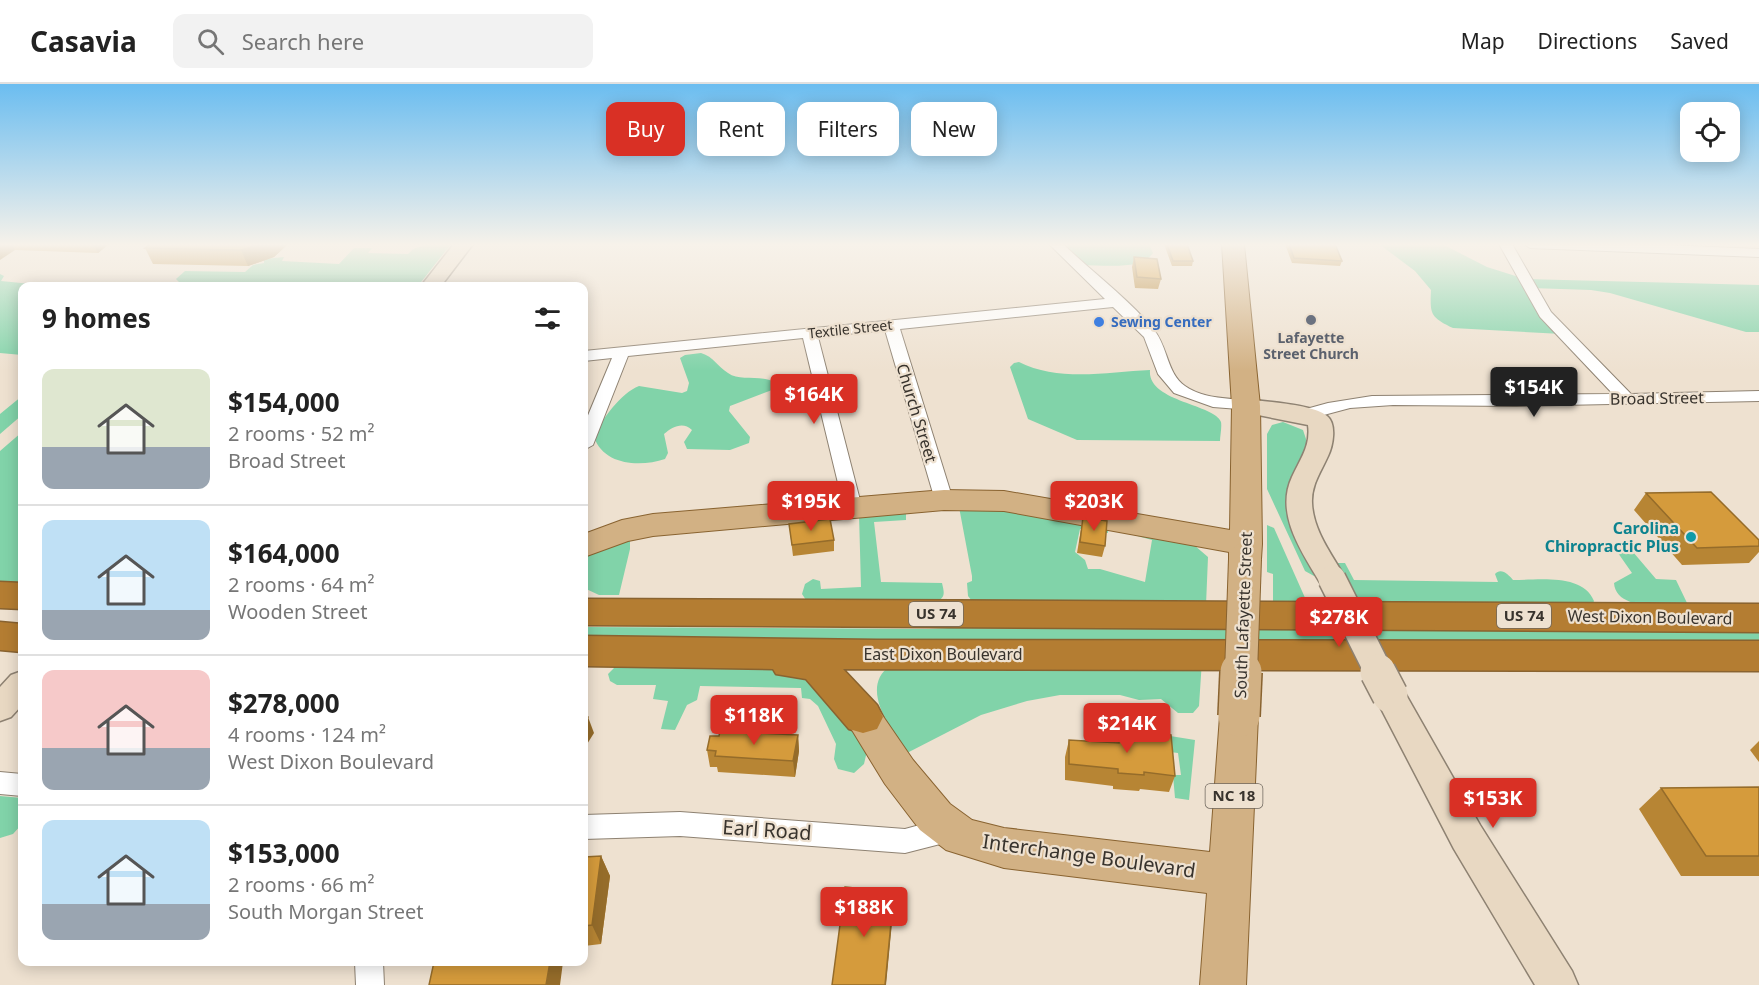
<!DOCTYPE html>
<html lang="en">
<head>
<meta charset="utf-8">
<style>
	:root { --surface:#fff; --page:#f2f2f2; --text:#222; --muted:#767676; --line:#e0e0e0; --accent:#d93025 }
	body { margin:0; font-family:"Noto Sans",sans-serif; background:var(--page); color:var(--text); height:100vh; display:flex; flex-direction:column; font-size:22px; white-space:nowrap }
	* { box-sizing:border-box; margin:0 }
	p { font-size:20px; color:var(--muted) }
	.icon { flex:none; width:33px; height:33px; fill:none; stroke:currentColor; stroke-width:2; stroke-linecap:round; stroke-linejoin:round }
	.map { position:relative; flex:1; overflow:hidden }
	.panel { position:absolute; left:18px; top:198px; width:570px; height:684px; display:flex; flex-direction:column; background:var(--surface); border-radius:12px; box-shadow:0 3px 15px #0003 }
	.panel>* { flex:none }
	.banner { position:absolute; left:606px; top:18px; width:570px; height:54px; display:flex; gap:12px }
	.tools { position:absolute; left:1680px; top:18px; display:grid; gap:12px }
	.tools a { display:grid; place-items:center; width:60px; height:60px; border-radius:12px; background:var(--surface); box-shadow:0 3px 15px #0003; font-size:30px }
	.price { position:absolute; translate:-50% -51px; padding:0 14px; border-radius:6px; background:var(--accent); color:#fff; font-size:20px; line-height:39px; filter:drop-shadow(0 2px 3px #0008) }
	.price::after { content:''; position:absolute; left:50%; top:36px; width:18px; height:14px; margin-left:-9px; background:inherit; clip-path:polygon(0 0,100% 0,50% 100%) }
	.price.selected { background:#222; color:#fff }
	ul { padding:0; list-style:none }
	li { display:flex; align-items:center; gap:18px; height:150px; padding:0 24px }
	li+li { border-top:2px solid var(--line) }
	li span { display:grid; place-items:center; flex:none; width:168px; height:120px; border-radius:12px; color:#555 }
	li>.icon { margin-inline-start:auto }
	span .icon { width:72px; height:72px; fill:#fffc; stroke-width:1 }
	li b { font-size:26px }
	h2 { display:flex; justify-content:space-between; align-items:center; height:72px; padding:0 24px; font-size:26px }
	.tag { padding:0 21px; border-radius:12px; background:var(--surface); box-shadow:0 3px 15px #0003; font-size:21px; line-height:54px }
	.tag.selected { background:var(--accent); color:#fff }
	header { display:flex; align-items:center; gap:36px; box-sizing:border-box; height:84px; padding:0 30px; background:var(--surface); border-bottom:2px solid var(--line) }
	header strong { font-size:28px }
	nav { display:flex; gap:33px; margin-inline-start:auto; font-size:21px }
	.search { width:420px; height:54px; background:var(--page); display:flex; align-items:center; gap:15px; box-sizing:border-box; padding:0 21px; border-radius:12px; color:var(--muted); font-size:22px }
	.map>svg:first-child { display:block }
	.green { fill:#81d3a9 }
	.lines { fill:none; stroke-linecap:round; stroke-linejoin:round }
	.street-casing { stroke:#8e8272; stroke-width:2 }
	.secondary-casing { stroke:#8e8272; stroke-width:3 }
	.primary-casing { stroke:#896330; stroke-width:2 }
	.highway-casing { stroke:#896330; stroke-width:3 }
	.street { fill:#fff; fill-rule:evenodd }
	.secondary { fill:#e8d8c2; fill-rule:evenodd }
	.primary { fill:#d2b184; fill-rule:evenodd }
	.highway { fill:#b47d32; fill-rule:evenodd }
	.secondary-bridge-far1-casing { stroke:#8e8272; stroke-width:30; stroke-linecap:butt }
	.secondary-bridge-casing { stroke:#8e8272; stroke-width:38; stroke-linecap:butt }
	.primary-bridge-far1-casing { stroke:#896330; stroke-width:34; stroke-linecap:butt }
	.primary-bridge-casing { stroke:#896330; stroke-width:44; stroke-linecap:butt }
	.secondary-bridge-far1 { stroke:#e8d8c2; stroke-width:27 }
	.secondary-bridge { stroke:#e8d8c2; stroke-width:35 }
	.primary-bridge-far1 { stroke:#d2b184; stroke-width:32 }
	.primary-bridge { stroke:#d2b184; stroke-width:41 }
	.wall { fill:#b78534 }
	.shaded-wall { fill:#956c2a }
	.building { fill:#d59b3c; stroke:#956c2a; stroke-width:1.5 }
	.worship-dot { fill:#6b7280; stroke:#eee1d0; stroke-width:2 }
	.shop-dot { fill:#3f7fe0; stroke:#eee1d0; stroke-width:2 }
	.culture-dot { fill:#0f9aa8; stroke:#eee1d0; stroke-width:2 }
	.labels { text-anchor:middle; stroke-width:4.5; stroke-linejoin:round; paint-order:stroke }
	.far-shop-label { font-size:14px; font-weight:bold; fill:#366cbe; stroke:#eee1d0; text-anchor:start }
	.far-street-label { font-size:14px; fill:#38332d; stroke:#eee1d0 }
	.far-worship-label { font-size:14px; font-weight:bold; fill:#5b616d; stroke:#eee1d0 }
	.shield { fill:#eee1d0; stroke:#6f675e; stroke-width:1.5 }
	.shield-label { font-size:15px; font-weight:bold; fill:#38332d }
	.street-label { font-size:16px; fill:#38332d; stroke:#eee1d0 }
	.culture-label { font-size:16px; font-weight:bold; fill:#0d838f; stroke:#eee1d0; text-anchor:end }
	.near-street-label { font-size:20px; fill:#38332d; stroke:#eee1d0 }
</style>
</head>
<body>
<header>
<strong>Casavia</strong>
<div class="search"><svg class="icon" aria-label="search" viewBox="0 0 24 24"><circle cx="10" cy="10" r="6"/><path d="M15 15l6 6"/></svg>Search here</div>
<nav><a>Map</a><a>Directions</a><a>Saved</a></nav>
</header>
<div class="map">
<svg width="1759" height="901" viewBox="0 0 1759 901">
	<rect width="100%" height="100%" fill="#eee1d0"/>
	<path class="green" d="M428 160H451L418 202H183L176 195 185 187 245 188 253 181 264 179V175L284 173 282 177 339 180 354 164H372L368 169 408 170 413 165Z
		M1055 160H1149L1153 169C1141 188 1098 180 1078 181Z
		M1379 160H1442L1487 183 1525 195 1759 201V248H1746L1610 209 1591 206 1531 204 1562 250 1453 244C1430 233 1430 230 1431 206L1415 187Z
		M0 190 4 192 1 197 52 202H22V271L0 269Z
		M701 269C714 273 717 282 728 289 740 298 759 290 775 298L776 302 772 306 730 322 729 327 750 353 749 359 730 366 687 365 684 358 692 346C683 337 672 343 664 350L668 369 665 375C641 383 604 382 594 353 601 336 621 309 639 302L682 309 687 307 689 299 680 274 685 271Z
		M1019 278C1058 298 1108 288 1150 286 1147 318 1215 320 1221 338 1222 343 1220 352 1220 357L1077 356 1028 335 1010 283 1014 279Z
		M22 312V331L0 350V330Z
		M1283 338 1303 346 1309 364 1306 374 1316 491 1314 492 1305 487 1267 405V350L1272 341Z
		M22 348V506L0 505V367Z
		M993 422 1108 445V449L1080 445 1075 468 1085 476 1088 485H1100L1145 498 1152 456 1123 448 1194 461 1208 473 1206 521 972 517 968 512 967 499 972 497V492L959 423Z
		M906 425V436L874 438 881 498 942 499C945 511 945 514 934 519L806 516 802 510 805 500 813 495 820 497 821 505 861 503 859 430Z
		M1267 441 1274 444 1310 525 1273 524V490L1267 488Z
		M630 451V465L619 511H599L584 504V474L590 467Z
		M1633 468 1656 495 1676 496 1688 521C1668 521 1616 528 1614 499L1632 489 1618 469Z
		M1335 479H1345L1354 496 1498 498 1495 490C1501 483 1509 491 1513 496 1538 496 1583 489 1594 517L1592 521 1356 523Z
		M1069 538 1759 545V563L1081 555H584V543L929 545Z
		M1202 576 1199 622 1193 629H1178L1161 615 1139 616 1120 611H1060L1027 617 981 631 907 669C893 648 858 604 890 582Z
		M623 580 774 583 819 598 867 667 864 680 854 689 838 685 834 675 836 660 818 622 810 615 802 614 801 604 700 602 697 616 687 621 675 646 661 645 668 617 653 615 656 601H617L610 597 608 590 614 584Z
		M1164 651 1195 656 1189 716 1175 714 1173 691H1181L1178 669 1170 668Z
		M0 712 22 714V740L13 750 0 754Z"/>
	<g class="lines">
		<defs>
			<path id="street" d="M1049 160H1063C1091 187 1131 217 1154 246 1168 263 1167 290 1185 302 1205 316 1230 313 1252 318L1254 322 1252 326 1213 323 1174 309 1158 290 1144 253 1113 223 900 245 953 416 951 420H937L935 416 885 246 818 253 862 424 860 429H846L844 424 803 254 628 272 593 361 584 366V341L612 274 584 277V267L1105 215Z
				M1499 160H1512L1551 228 1631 310 1759 307V317L1516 322 1393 321 1350 324 1305 336 1299 335 1297 331 1299 327 1328 319 1372 312 1613 310 1540 233Z
				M1524 160H1643L1759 165V173L1530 164Z
				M0 688 22 690V712L0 710Z
				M680 728 905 745 949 733 958 737 962 745 958 753 948 758 905 769 680 752 584 755V731Z
				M355 878H383L384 901H356Z"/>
			<path id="secondary" d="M454 160H473L441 202H421Z
				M1246 315C1266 318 1313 320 1327 332 1337 340 1333 362 1328 372 1321 388 1311 401 1312 419 1313 447 1333 472 1346 495L1342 502 1332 505 1322 502C1304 471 1274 431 1292 393 1300 375 1311 362 1308 341L1238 327 1234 322 1238 317Z
				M22 587V621L11 633 0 637V603L11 591Z
				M1390 598 1401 602 1480 741 1572 887 1578 901H1535L1454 765 1374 611 1379 602Z"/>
			<path id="primary" d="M1222 160H1244L1260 322 1262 460 1261 475 1256 483 1245 487 1234 483 1229 475V468L1004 427 944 426 653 452 628 457 584 473V450L622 436 653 430 944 406 1004 407 1230 446 1232 322Z
				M1239 616 1252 621 1258 632 1246 901H1200L1207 809 1004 784 946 766 920 746 885 700 844 633 850 622 863 617 876 622 913 676 950 720 972 736 1004 744 1210 768 1220 632 1226 621Z"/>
			<path id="highway" d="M0 498 22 499V525L0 524Z
				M584 515 1759 520V548L584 541Z
				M0 538 22 540V568L0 566Z
				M584 552 877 556 1759 557V587L843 585 877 621 883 633 877 645 863 649 849 645 806 595 776 590 773 585 584 582Z"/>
		</defs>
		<use href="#street" class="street-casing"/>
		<use href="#secondary" class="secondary-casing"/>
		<use href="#primary" class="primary-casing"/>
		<use href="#highway" class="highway-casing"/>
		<use href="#street" class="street"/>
		<use href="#secondary" class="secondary"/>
		<use href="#primary" class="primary"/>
		<use href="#highway" class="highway"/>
		<defs>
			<path id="secondary-bridge-far1" d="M1332 495 1379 589"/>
			<path id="secondary-bridge" d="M1378 588 1390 611"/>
			<path id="primary-bridge-far1" d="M1241 589 1245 475"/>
			<path id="primary-bridge" d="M1239 632 1241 588"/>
		</defs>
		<use href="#secondary-bridge-far1" class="secondary-bridge-far1-casing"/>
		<use href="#secondary-bridge" class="secondary-bridge-casing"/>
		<use href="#primary-bridge-far1" class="primary-bridge-far1-casing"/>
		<use href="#primary-bridge" class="primary-bridge-casing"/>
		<use href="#secondary-bridge-far1" class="secondary-bridge-far1"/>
		<use href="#secondary-bridge" class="secondary-bridge"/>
		<use href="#primary-bridge-far1" class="primary-bridge-far1"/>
		<use href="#primary-bridge" class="primary-bridge"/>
	</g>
	<path class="wall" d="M0 160H109L98 169 15 166Z
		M150 160H288L274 173 248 182 153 180 145 164Z
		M1164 160H1187L1193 177 1192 182H1172Z
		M1285 160H1335L1342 177 1340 182 1292 179Z
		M1134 173 1161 195 1158 205 1135 204 1132 183Z
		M1646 409 1759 456V468L1749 479 1682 481 1634 426Z
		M1083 433 1105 462 1102 473 1077 469Z
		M789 440 834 456V467L793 472Z
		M1132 646 1175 692 1169 708 1140 705 1139 707 1113 705V702L1065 696V673L1069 656 1116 659 1118 651 1130 652Z
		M798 651 799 667 795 693 718 688 717 683H710L707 666Z
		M1759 657V678L1750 666Z
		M1759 703V792H1681L1639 725 1661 704Z
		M601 772 610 792 601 860 584 862V773Z"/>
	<path class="shaded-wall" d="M0 160H11L15 166 0 176Z
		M93 160H109L98 169Z
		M260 160H288L274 173 248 182 241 166Z
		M588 633 594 649 584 665V640Z
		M798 651 799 667 795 693 793 677Z
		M601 772 610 792 601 860 592 841Z
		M894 808 893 828 886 901H885Z
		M550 878H563L560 901H546Z"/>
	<path class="building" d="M150 160H260L241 166 145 164Z
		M1167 160H1187L1193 177H1173Z
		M1289 160H1335L1342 177 1294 174Z
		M1134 173 1157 175 1161 195 1137 193Z
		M1711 408 1759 456V462L1697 464 1646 409Z
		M1083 433 1107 437 1105 462 1080 458Z
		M830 435 834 456 792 461 789 440Z
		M584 631 588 633 584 640Z
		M1132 646 1171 651 1175 692 1144 688V691L1118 689V685L1069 680V656L1119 659 1118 651 1132 652Z
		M720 647 798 651 793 677 715 672 716 667 707 666 710 652H719Z
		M1759 703V772H1706L1661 704Z
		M601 772 592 841 584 842V773Z
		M845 803 894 808 885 901H832Z
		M434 878H550L546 901H429Z"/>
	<linearGradient id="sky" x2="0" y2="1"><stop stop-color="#6bbdf0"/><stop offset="0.56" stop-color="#f7f2ea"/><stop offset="1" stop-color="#f7f2ea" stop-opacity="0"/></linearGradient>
	<rect width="1759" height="287" fill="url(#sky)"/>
	<circle class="worship-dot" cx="1311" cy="236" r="6"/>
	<circle class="shop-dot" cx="1099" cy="238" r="6"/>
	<circle class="culture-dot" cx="1691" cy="453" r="6"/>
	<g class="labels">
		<g class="far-shop-label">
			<text x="1111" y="243">Sewing Center</text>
		</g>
		<g class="far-street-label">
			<text transform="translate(850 245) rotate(-6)" y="5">Textile Street</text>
		</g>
		<g class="far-worship-label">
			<text x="1311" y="259">Lafayette<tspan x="1311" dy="16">Street Church</tspan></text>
		</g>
		<g class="shield">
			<rect x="909" y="518" width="54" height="24" rx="4.5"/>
			<rect x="1497" y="520" width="54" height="24" rx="4.5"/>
			<rect x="1205.5" y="700" width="57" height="24" rx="4.5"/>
		</g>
		<g class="shield-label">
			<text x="936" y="535">US 74</text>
			<text x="1524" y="537">US 74</text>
			<text x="1234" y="717">NC 18</text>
		</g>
		<g class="street-label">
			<text transform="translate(1657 314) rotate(-1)" y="6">Broad Street</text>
			<text transform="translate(917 329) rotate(73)" y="6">Church Street</text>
			<text transform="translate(1243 531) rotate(-88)" y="6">South Lafayette Street</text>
			<text transform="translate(1650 533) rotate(1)" y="6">West Dixon Boulevard</text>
			<text x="943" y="576">East Dixon Boulevard</text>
		</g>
		<g class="culture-label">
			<text x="1679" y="450">Carolina<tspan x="1679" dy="18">Chiropractic Plus</tspan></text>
		</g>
		<g class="near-street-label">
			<text transform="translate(767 746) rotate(4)" y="7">Earl Road</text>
			<text transform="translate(1089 772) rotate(8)" y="7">Interchange Boulevard</text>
		</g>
	</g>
</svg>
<div class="tools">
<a><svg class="icon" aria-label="locate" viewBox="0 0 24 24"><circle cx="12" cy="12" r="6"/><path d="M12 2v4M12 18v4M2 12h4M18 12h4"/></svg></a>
</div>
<b class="price selected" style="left:1534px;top:334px">$154K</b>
<b class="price" style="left:814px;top:341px">$164K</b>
<b class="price" style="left:811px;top:448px">$195K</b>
<b class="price" style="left:1094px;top:448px">$203K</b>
<b class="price" style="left:1339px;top:564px">$278K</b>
<b class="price" style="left:754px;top:662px">$118K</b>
<b class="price" style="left:1127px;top:670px">$214K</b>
<b class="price" style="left:1493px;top:745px">$153K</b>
<b class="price" style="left:864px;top:854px">$188K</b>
<div class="banner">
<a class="tag selected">Buy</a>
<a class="tag">Rent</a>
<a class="tag">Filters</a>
<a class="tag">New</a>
</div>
<section class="panel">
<h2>9 homes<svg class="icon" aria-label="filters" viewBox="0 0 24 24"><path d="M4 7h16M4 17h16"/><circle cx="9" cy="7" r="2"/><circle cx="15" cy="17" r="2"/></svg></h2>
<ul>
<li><span style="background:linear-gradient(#dfe7d0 65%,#9aa5b1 0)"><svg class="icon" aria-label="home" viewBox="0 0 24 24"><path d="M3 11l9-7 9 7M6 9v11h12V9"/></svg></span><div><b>$154,000</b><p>2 rooms · 52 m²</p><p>Broad Street</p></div></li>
<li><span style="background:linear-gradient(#bfe0f5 75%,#9aa5b1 0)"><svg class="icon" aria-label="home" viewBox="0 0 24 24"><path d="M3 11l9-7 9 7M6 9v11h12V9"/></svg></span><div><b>$164,000</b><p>2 rooms · 64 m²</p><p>Wooden Street</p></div></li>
<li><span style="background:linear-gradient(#f6c9c9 65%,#9aa5b1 0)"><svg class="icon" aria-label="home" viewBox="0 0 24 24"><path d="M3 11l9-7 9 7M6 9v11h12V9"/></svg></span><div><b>$278,000</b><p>4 rooms · 124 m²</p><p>West Dixon Boulevard</p></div></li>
<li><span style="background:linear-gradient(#bfe0f5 70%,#9aa5b1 0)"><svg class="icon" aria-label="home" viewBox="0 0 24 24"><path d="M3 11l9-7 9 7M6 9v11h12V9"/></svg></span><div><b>$153,000</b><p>2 rooms · 66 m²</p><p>South Morgan Street</p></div></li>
</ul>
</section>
</div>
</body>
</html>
